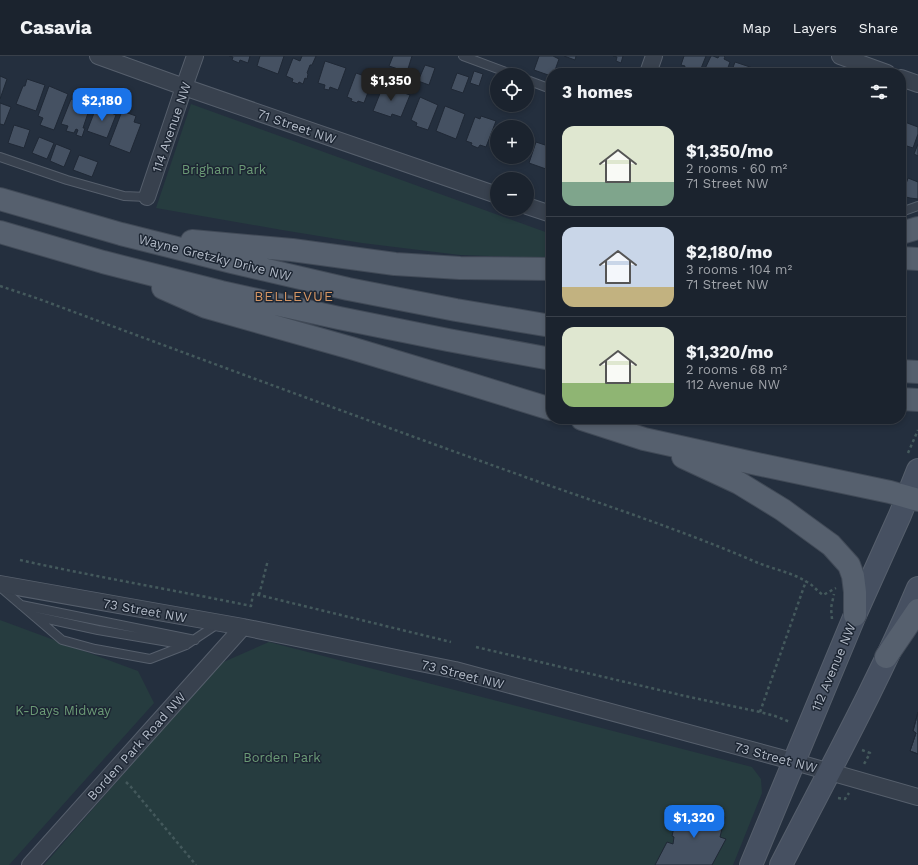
<!DOCTYPE html>
<html lang="en">
<head>
<meta charset="utf-8">
<style>
	:root { --surface:#1b232e; --page:#242b36; --text:#f1f3f6; --muted:#a0a4aa; --line:#39404a; --accent:#1a73e8 }
	body { margin:0; font-family:"Work Sans",sans-serif; background:var(--page); color:var(--text); height:100vh; display:flex; flex-direction:column; font-size:15px; white-space:nowrap }
	* { box-sizing:border-box; margin:0 }
	p { font-size:13px; color:var(--muted) }
	.icon { flex:none; width:22px; height:22px; fill:none; stroke:currentColor; stroke-width:2; stroke-linecap:round; stroke-linejoin:round }
	.map { position:relative; flex:1; overflow:hidden }
	.panel { position:absolute; left:546px; top:12px; width:360px; height:356px; display:flex; flex-direction:column; background:var(--surface); border-radius:16px; box-shadow:0 2px 6px #0003,0 0 0 1px var(--line) }
	.panel>* { flex:none }
	.buttons { position:absolute; left:490px; top:12px; display:grid; gap:8px }
	.buttons a { display:grid; place-items:center; width:44px; height:44px; border-radius:50%; background:var(--surface); box-shadow:0 2px 6px #0003,0 0 0 1px var(--line); font-size:20px }
	.price { position:absolute; translate:-50% -34px; padding:0 9px; border-radius:8px; background:var(--accent); color:#fff; font-size:13px; line-height:26px; filter:drop-shadow(0 1px 2px #0008) }
	.price::after { content:''; position:absolute; left:50%; top:24px; width:12px; height:9px; margin-left:-6px; background:inherit; clip-path:polygon(0 0,100% 0,50% 100%) }
	.price.current { background:#222; color:#fff }
	ul { padding:0; list-style:none }
	li { display:flex; align-items:center; gap:12px; height:100px; padding:0 16px }
	li+li { border-top:1px solid var(--line) }
	li span { display:grid; place-items:center; flex:none; width:112px; height:80px; border-radius:12px; color:#555 }
	li>.icon { margin-inline-start:auto }
	span .icon { width:48px; height:48px; fill:#fffc; stroke-width:1 }
	li b { font-size:17px }
	h2 { display:flex; justify-content:space-between; align-items:center; height:48px; padding:0 16px; font-size:17px }
	header { display:flex; align-items:center; gap:24px; box-sizing:border-box; height:56px; padding:0 20px; background:var(--surface); border-bottom:1px solid var(--line) }
	header strong { font-size:19px }
	nav { display:flex; gap:22px; margin-inline-start:auto; font-size:14px }
	.map>svg:first-child { display:block }
	.green { fill:#263c3f }
	.building { fill:#455162; stroke:#1f2835 }
	.lines { fill:none; stroke-linecap:round; stroke-linejoin:round }
	.lane-casing { stroke:#565f6c; stroke-width:10 }
	.street-casing { stroke:#565f6c; stroke-width:18 }
	.secondary-casing { stroke:#565f6c; stroke-width:24 }
	.primary-casing { stroke:#414a57; stroke-width:24 }
	.path { stroke:#44595c; stroke-width:2.5; stroke-dasharray:3 3; stroke-linecap:butt }
	.lane { stroke:#38414e; stroke-width:8 }
	.street { stroke:#38414e; stroke-width:16 }
	.secondary { stroke:#465061; stroke-width:22 }
	.primary { stroke:#56606e; stroke-width:22 }
	.labels { text-anchor:middle; stroke-width:3; stroke-linejoin:round; paint-order:stroke }
	.street-label { font-size:13px; fill:#b4bcc9; stroke:#1d2633 }
	.park-label { font-size:13px; fill:#6b9a76; stroke:#1d2633 }
	.neighbourhood-label { font-size:14px; letter-spacing:1px; fill:#d59563; stroke:#1d2633 }
</style>
</head>
<body>
<header>
<strong>Casavia</strong>
<nav><a>Map</a><a>Layers</a><a>Share</a></nav>
</header>
<div class="map">
<svg width="918" height="809" viewBox="0 0 918 809">
	<rect width="100%" height="100%" fill="#242f3e"/>
	<path class="green" d="M191 48 551 178V202L460 199 362 187 282 174 156 152Z
		M0 564 138 615 154 647 9 809H0Z
		M269 586 752 711 761 723 762 737 733 809H44L219 608Z"/>
	<path class="building" d="M229 0H250L248 7 240 4 239 7 232 4 233 1Z
		M260 0H284L278 18 257 10Z
		M302 0H316L312 9H310L307 17 308 18 307 23 305 22 303 28 299 26 298 28 292 26 293 23 286 20 293 2 300 5Z
		M393 0H412L407 16 389 10Z
		M539 0H553L559 3 554 17H551V20L534 14Z
		M564 0H576L575 4Z
		M613 0H623L621 7 616 5 617 1Z
		M684 0H706L700 15 694 13 692 17H691L684 14 685 10 681 9Z
		M711 0H713L718 2 719 0H724L725 1 724 3 730 6 726 17H703Z
		M325 5 346 12 338 34 330 31 329 34 324 33 325 29 318 27Z
		M735 6 753 12 751 17H731Z
		M425 9 435 12 429 29 418 25Z
		M474 15 483 18 479 30 470 27Z
		M356 17 373 23 364 47 358 45 357 47 351 45 352 43 347 41Z
		M457 17 469 21 463 37 451 33Z
		M0 20 7 23 0 43Z
		M27 23 45 29 36 55 16 48 23 30H25Z
		M497 25V40L492 39Z
		M49 30 68 38 54 74 40 69 43 62 38 60Z
		M383 30 410 39 401 61 392 58 391 61 373 55Z
		M78 39 92 45 83 72H85L82 81 76 79 78 74 76 73 74 77 66 75 68 70 61 68 71 43 76 45Z
		M420 41 438 49 428 74 416 70 417 67 411 64Z
		M0 47 11 51 4 69 0 68Z
		M103 50 111 53 109 56 116 59 107 82 87 75 96 52 102 54Z
		M445 50 465 58 456 83 436 75Z
		M122 55 136 60 134 66 141 68 130 97 109 89Z
		M481 60 496 65 486 91 480 89 478 92 471 89 472 87 466 85 475 61 480 63Z
		M902 65 918 71V78L913 92 907 90 905 95 901 94V68Z
		M14 69 30 74 24 92 8 87Z
		M39 81 54 87 47 103 32 97Z
		M536 86 551 91V99L546 113 529 107Z
		M56 88 71 94 64 111 50 105Z
		M918 88V100L914 98Z
		M79 99 98 106 92 121 73 114Z
		M908 122 918 126V143L910 142 902 140Z
		M918 656V698L910 695 916 677 913 675Z
		M918 656V698L910 695 916 677 913 675Z
		M679 750 725 761 720 781 726 783 712 809H655L667 786 673 788 674 781 672 780Z"/>
	<g class="lines">
		<defs>
			<path id="lane" d="M463 0 514 19
				M527 24 551 33
				M0 101 67 124 124 140 147 141
				M901 156 918 150
				M0 531 62 584 95 593 150 603 186 589 219 567
				M21 549 195 584
				M34 560 98 574 186 589"/>
			<path id="street" d="M98 0 184 31 497 139
				M840 0 887 17
				M648 17 654 0
				M901 22 918 28
				M147 141 184 31 195 0
				M527 150 551 158
				M0 528 243 571 455 614 781 702 918 741
				M30 809 243 571"/>
			<path id="secondary" d="M751 809 855 559 900 459 918 414
				M781 809C828 717 878 627 918 532"/>
			<path id="primary" d="M0 143 121 178 232 206 348 233 456 254 551 270
				M0 176 103 206 221 236 339 262 448 284 551 303
				M901 177 918 172
				M192 185 292 194 395 208 460 212 551 213
				M901 202 918 203
				M163 232 206 251 351 292 467 327 551 353
				M901 315 918 316
				M901 343 918 344
				M582 363 644 383 757 408 890 436 918 444
				M683 401 739 427 783 454 831 489 849 509 853 520 855 536V559
				M886 601 918 554"/>
		</defs>
		<use href="#lane" class="lane-casing"/>
		<use href="#street" class="street-casing"/>
		<use href="#secondary" class="secondary-casing"/>
		<use href="#primary" class="primary-casing"/>
		<path class="path" d="M0 230 39 243C206 305 374 367 542 427 614 452 686 476 756 506 772 513 791 516 807 526 813 529 817 535 823 539L836 532
			M908 397 918 374
			M20 504C96 521 174 534 251 550L253 538 259 539 451 586
			M259 539 268 504
			M832 563 831 552 834 538
			M476 591 685 640 760 656 775 660 790 666
			M760 656 806 525
			M862 694 870 697 863 710
			M126 726 131 731 196 809
			M838 742 845 743 849 737"/>
		<use href="#lane" class="lane"/>
		<use href="#street" class="street"/>
		<use href="#secondary" class="secondary"/>
		<use href="#primary" class="primary"/>
	</g>
	<g class="labels">
		<g class="street-label">
			<text transform="translate(297 70) rotate(19)" y="5">71 Street NW</text>
			<text transform="translate(171 71) rotate(-71)" y="5">114 Avenue NW</text>
			<text transform="translate(215 201) rotate(14)" y="5">Wayne Gretzky Drive NW</text>
			<text transform="translate(145 554) rotate(10)" y="5">73 Street NW</text>
			<text transform="translate(833 611) rotate(-67)" y="5">112 Avenue NW</text>
			<text transform="translate(463 618) rotate(14)" y="5">73 Street NW</text>
			<text transform="translate(136 690) rotate(-48)" y="5">Borden Park Road NW</text>
			<text transform="translate(776 701) rotate(15)" y="5">73 Street NW</text>
		</g>
		<g class="park-label">
			<text x="224" y="118">Brigham Park</text>
			<text x="63" y="659">K-Days Midway</text>
			<text x="282" y="706">Borden Park</text>
		</g>
		<g class="neighbourhood-label">
			<text x="294" y="245">BELLEVUE</text>
		</g>
	</g>
</svg>
<div class="buttons">
<a><svg class="icon" aria-label="locate" viewBox="0 0 24 24"><circle cx="12" cy="12" r="6"/><path d="M12 2v4M12 18v4M2 12h4M18 12h4"/></svg></a>
<a>+</a>
<a>−</a>
</div>
<b class="price current" style="left:391px;top:46px">$1,350</b>
<b class="price" style="left:102px;top:66px">$2,180</b>
<b class="price" style="left:694px;top:783px">$1,320</b>
<section class="panel">
<h2>3 homes<svg class="icon" aria-label="filters" viewBox="0 0 24 24"><path d="M4 7h16M4 17h16"/><circle cx="9" cy="7" r="2"/><circle cx="15" cy="17" r="2"/></svg></h2>
<ul>
<li><span style="background:linear-gradient(#dfe7d0 70%,#7fa58c 0)"><svg class="icon" aria-label="home" viewBox="0 0 24 24"><path d="M3 11l9-7 9 7M6 9v11h12V9"/></svg></span><div><b>$1,350/mo</b><p>2 rooms · 60 m²</p><p>71 Street NW</p></div></li>
<li><span style="background:linear-gradient(#c9d6e8 75%,#c2b280 0)"><svg class="icon" aria-label="home" viewBox="0 0 24 24"><path d="M3 11l9-7 9 7M6 9v11h12V9"/></svg></span><div><b>$2,180/mo</b><p>3 rooms · 104 m²</p><p>71 Street NW</p></div></li>
<li><span style="background:linear-gradient(#dfe7d0 70%,#8fb573 0)"><svg class="icon" aria-label="home" viewBox="0 0 24 24"><path d="M3 11l9-7 9 7M6 9v11h12V9"/></svg></span><div><b>$1,320/mo</b><p>2 rooms · 68 m²</p><p>112 Avenue NW</p></div></li>
</ul>
</section>
</div>
</body>
</html>
